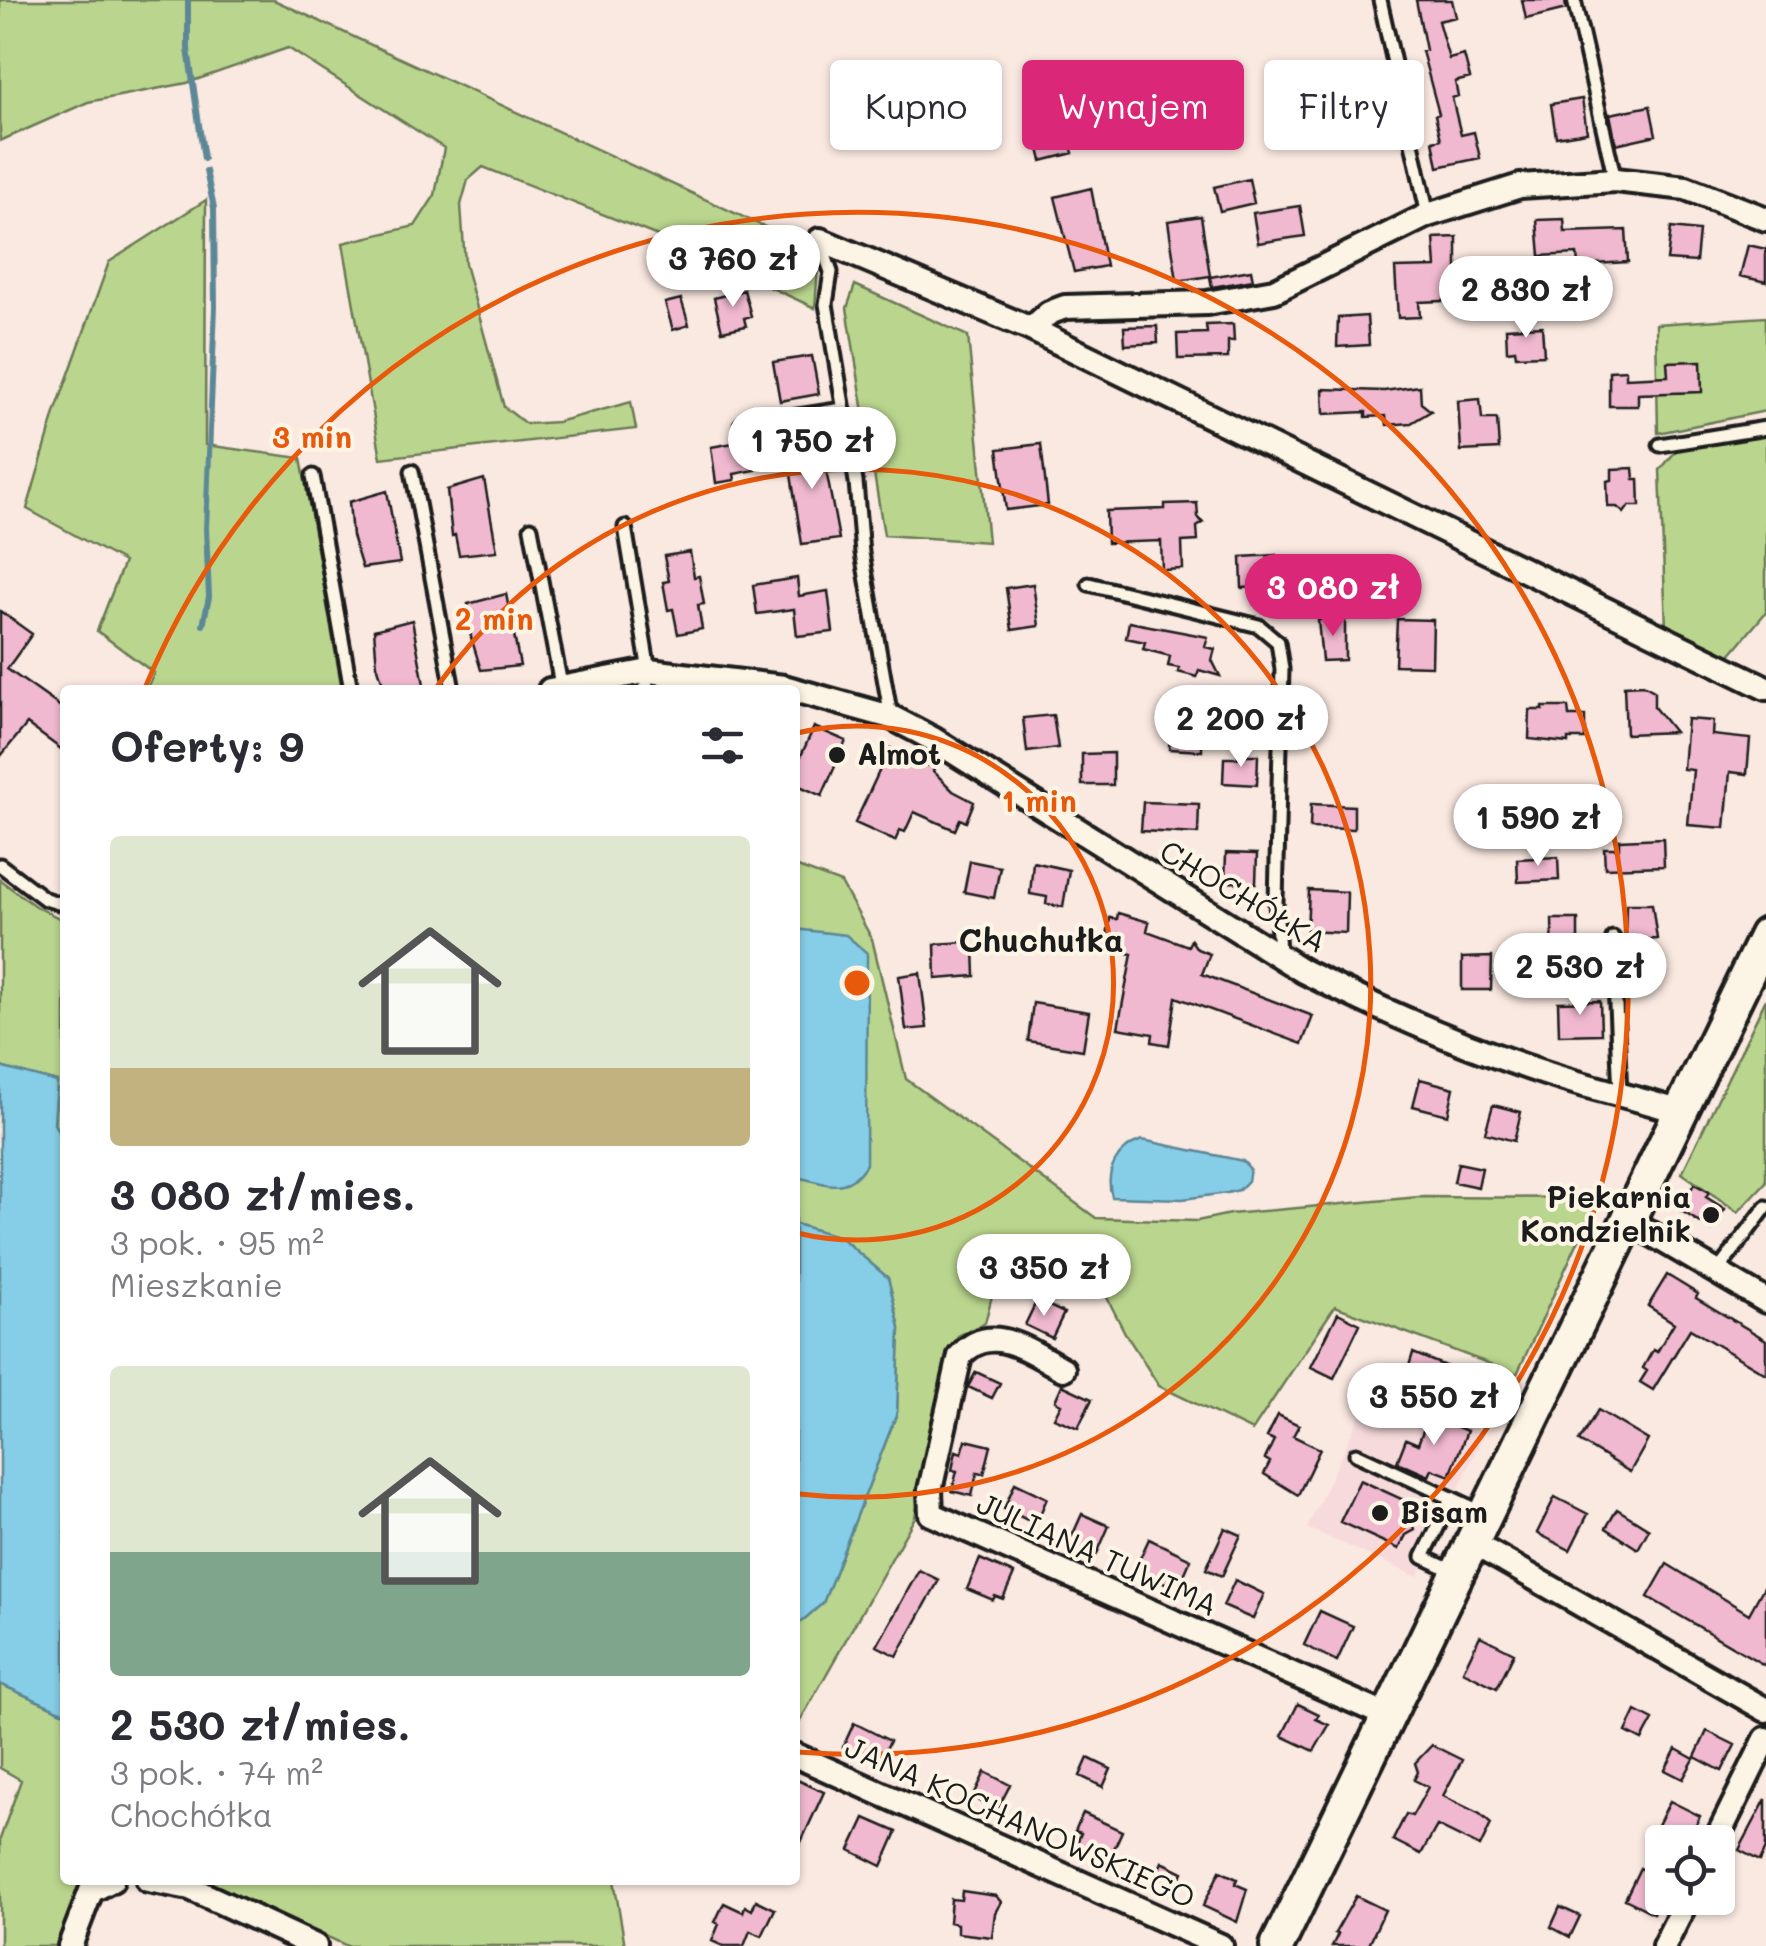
<!DOCTYPE html>
<html lang="pl">
<head>
<meta charset="utf-8">
<style>
	:root { --surface:#fff; --page:#f2f2f3; --text:#2b2b33; --muted:#7c7c81; --accent:#db2777 }
	body { margin:0; font-family:Mali,sans-serif; background:var(--page); color:var(--text); height:100vh; display:flex; flex-direction:column; font-size:38px; white-space:nowrap }
	* { box-sizing:border-box; margin:0 }
	p { font-size:32px; color:var(--muted) }
	.icon { flex:none; width:55px; height:55px; fill:none; stroke:currentColor; stroke-width:2; stroke-linecap:round; stroke-linejoin:round }
	.map { position:relative; flex:1; overflow:hidden }
	.details { position:absolute; left:60px; top:685px; width:740px; height:1200px; display:flex; flex-direction:column; background:var(--surface); border-radius:10px; box-shadow:0 2px 8px #0004 }
	.details>* { flex:none }
	.banner { position:absolute; left:830px; top:60px; width:785px; height:90px; display:flex; gap:20px }
	.fabs { position:absolute; left:1645px; top:1825px; display:grid; gap:20px }
	.fabs a { display:grid; place-items:center; width:90px; height:90px; border-radius:10px; background:var(--surface); box-shadow:0 2px 8px #0004; font-size:50px }
	.price { position:absolute; translate:-50% -85px; padding:0 22px; border-radius:35px; background:#fff; color:#222; font-size:32px; line-height:65px; filter:drop-shadow(0 2px 5px #0008) }
	.price::after { content:''; position:absolute; left:50%; top:60px; width:30px; height:22px; margin-left:-15px; background:inherit; clip-path:polygon(0 0,100% 0,50% 100%) }
	.price.current { background:var(--accent); color:#fff }
	ul { padding:0; list-style:none }
	li { display:grid; align-content:center; gap:20px; height:530px; padding:0 50px }
	li span { display:grid; place-items:center; height:310px; border-radius:10px; color:#555 }
	li>.icon { margin-inline-start:auto }
	span .icon { width:180px; height:180px; fill:#fffc; stroke-width:1 }
	li b { font-size:42px }
	h2 { display:flex; justify-content:space-between; align-items:center; height:120px; padding:0 50px; font-size:42px }
	.tag { padding:0 35px; border-radius:10px; background:var(--surface); box-shadow:0 2px 8px #0004; font-size:35px; line-height:90px }
	.tag.current { background:var(--accent); color:#fff }
	.map>svg:first-child { display:block }
	.built { fill:#f7dbdc }
	.green { fill:#bad68e; stroke:#6b7955; stroke-width:2.5 }
	.water { fill:#86cee7; stroke:#5c8796; stroke-width:2.5 }
	.lines { fill:none; stroke-linecap:round; stroke-linejoin:round }
	.stream { stroke:#5c8796; stroke-width:6 }
	.building { fill:#f1b9cf; stroke:#1c1c1c; stroke-width:2.5 }
	.lane-casing { stroke:#1c1c1c; stroke-width:19 }
	.street-casing { stroke:#1c1c1c; stroke-width:30 }
	.secondary-casing { stroke:#1c1c1c; stroke-width:40 }
	.lane { stroke:#fcf5e5; stroke-width:11 }
	.street { stroke:#fcf5e5; stroke-width:22 }
	.secondary { stroke:#fcf5e5; stroke-width:32 }
	.ring { fill:none; stroke:#e8590c; stroke-width:5 }
	.poi-dot { fill:#1c1c1c; stroke:#fcf5e5; stroke-width:4 }
	.labels { text-anchor:middle; stroke-width:8; stroke-linejoin:round; paint-order:stroke }
	.poi-label { font-size:30px; font-weight:bold; fill:#1c1c1c; stroke:#fcf5e5; text-anchor:start }
	.street-label { font-size:30px; fill:#1c1c1c; stroke:#fcf5e5 }
	.neighbourhood-label { font-size:32px; font-weight:bold; fill:#1c1c1c; stroke:#fcf5e5 }
	.centre { fill:#e8590c; stroke:#fcf5e5; stroke-width:5 }
	.ring-label { font-size:30px; text-anchor:middle; font-weight:bold; fill:#e8590c; stroke:#fcf5e5; stroke-width:8; stroke-linejoin:round; paint-order:stroke }
</style>
</head>
<body>
<div class="map">
<svg width="1766" height="1946" viewBox="0 0 1766 1946">
	<rect width="100%" height="100%" fill="#fae9e1"/>
	<filter id="ink" filterUnits="userSpaceOnUse"><feTurbulence type="fractalNoise" baseFrequency=".01" numOctaves="2"/><feDisplacementMap in="SourceGraphic" scale="20" xChannelSelector="R" yChannelSelector="G"/><feConvolveMatrix kernelMatrix="1 2 1 2 8 2 1 2 1" color-interpolation-filters="sRGB"/></filter>
	<g filter="url(#ink)">
		<path class="built" d="M1369 1396 1485 1432 1418 1577 1307 1528Z"/>
		<path class="green" d="M0 0H274L804 245 818 267 815 308 673 242 483 167 468 180 461 205 465 264 504 407 526 424 557 422 631 402 636 429 381 458 343 243 415 226 435 195 444 148 288 48 187 83 88 102 0 141Z
			M206 200 205 445 301 458 342 690H146L154 673 97 631 124 562 27 509 56 410 109 262Z
			M855 285 968 336 988 542 884 535 847 308Z
			M1766 317V411L1658 433 1656 324Z
			M1766 433V612L1729 656 1666 628 1660 470 1681 445Z
			M795 866 841 883 872 939 906 1079 1096 1218 1197 1221 1230 1214 1419 1197 1598 1198 1517 1374 1335 1306 1252 1431 1159 1386 1125 1333 1093 1270 1056 1254 994 1288 985 1323 958 1336 945 1368 915 1517 795 1730V1627L823 1603 897 1413 900 1328 888 1278 840 1237 795 1224Z
			M0 880 35 906 65 921V1143L54 1124 57 1082 0 1067Z
			M1766 999V1182L1738 1212 1682 1173Z
			M0 1684 65 1713V1880H87L79 1885 57 1946H0V1839L21 1780 0 1768Z
			M205 1880H614L625 1946H347Z"/>
		<path class="water" d="M795 929 846 935 867 953 866 1164C846 1196 828 1183 795 1177Z
			M0 1067 57 1082 54 1124 65 1143V1713L0 1684Z
			M1142 1140 1243 1161 1250 1169 1248 1181 1239 1190 1227 1193 1183 1199 1112 1197C1104 1171 1118 1148 1142 1140Z
			M795 1224 840 1237 888 1278 900 1328 897 1413 823 1603 795 1627Z"/>
		<g class="lines">
			<path class="stream" d="M188 0V49L204 159
				M203 625 209 597 206 529 215 307 214 208 206 171"/>
		</g>
		<path class="building" d="M1416 0H1452L1456 17 1438 21 1449 59 1464 55 1470 78 1455 82 1458 96 1452 98 1461 135 1474 132 1480 158 1438 167 1433 141 1441 139 1435 115 1439 114 1422 51 1426 50Z
			M1522 0H1565L1566 9 1526 19Z
			M1582 99 1587 132 1556 137 1551 104Z
			M1060 104 1073 153 1042 161 1030 112Z
			M1650 106 1656 135 1616 144 1610 114Z
			M1249 179 1254 203 1220 211 1214 187Z
			M1091 188 1106 266 1074 272 1055 197Z
			M1300 206 1305 236 1258 243 1253 213Z
			M1201 216 1210 276 1177 281 1168 221Z
			M1564 219 1565 232 1626 230 1628 262 1578 265 1577 254 1540 256 1537 220Z
			M1671 228 1699 231 1696 262 1667 260Z
			M1457 237V268L1489 266 1490 299 1419 302 1420 317 1398 318 1395 268 1436 267 1434 238Z
			M1748 245 1766 249V282L1740 276Z
			M1251 270 1253 280 1212 287 1210 277Z
			M744 290 751 316 744 318 746 326 722 331 714 298Z
			M681 299 689 325 673 330 665 303Z
			M1367 316 1369 345 1337 347 1338 318Z
			M1233 324 1234 341H1228V358L1178 359 1177 334 1207 333 1206 325Z
			M1157 326 1158 343 1125 345 1124 327Z
			M1542 326 1544 355 1516 356 1515 350 1507 351 1506 328Z
			M812 356 819 394 780 401 773 362Z
			M1701 361 1702 392 1638 394V406H1609V371L1626 370V378L1668 376 1667 362Z
			M1420 386 1421 403 1431 411 1411 423 1387 425 1386 416 1366 417V412L1324 414 1323 389 1384 391Z
			M1480 399 1482 419H1497L1499 449 1461 451 1458 401Z
			M820 438 839 539 802 544 786 443Z
			M750 440 755 470 734 474 735 480 716 483 711 447Z
			M1041 444 1048 505 1006 510 998 449Z
			M1633 468 1634 479H1639L1640 506H1629L1624 513 1617 507H1608L1607 481 1612 480V469Z
			M484 479 497 551 459 555 455 535 452 536 447 490Z
			M387 491 400 563 362 568 352 536 349 502Z
			M1197 503 1198 517 1203 523 1197 527 1198 541 1182 542 1183 569 1162 570 1161 541 1107 543 1106 511 1165 509V504Z
			M690 552 694 577 699 576 704 604 698 605 702 629 678 634 673 609 668 610 663 582 669 581 664 556Z
			M1276 555 1277 586 1242 588 1241 557Z
			M797 578 799 596 828 591 833 632 797 636 794 609 757 614 753 585Z
			M1033 584 1039 626 1012 630 1006 588Z
			M506 594 520 666 481 670 471 637 468 604Z
			M0 611 32 634 7 669 65 710V752L27 724 0 757Z
			M1345 618V660L1322 661 1318 620Z
			M1397 619 1433 620 1432 666 1395 665Z
			M412 620 425 690H385L377 665 374 630Z
			M1129 622 1208 637 1205 647 1215 649 1212 660 1220 676 1199 670 1197 677 1178 672 1179 668 1168 666 1170 656 1143 649 1145 642 1126 638Z
			M1643 685 1654 691V707L1674 732 1626 734 1624 686Z
			M1543 707H1568L1569 716H1585V739H1568V743L1529 739 1530 710H1543Z
			M1053 715 1058 748 1027 752 1023 718Z
			M1687 719 1713 721 1712 735 1750 739 1747 774 1730 772 1725 828 1688 825 1693 770 1683 769Z
			M1170 726 1202 728V751L1169 749Z
			M814 727 846 741 822 796 795 784V769Z
			M890 748 934 768 933 771 953 791 974 802 966 822 960 819 955 830 914 812 905 832 900 830 895 841 855 823Z
			M1113 753V785H1082V754Z
			M1238 755H1258L1257 785 1223 783 1224 758H1238Z
			M1143 802 1199 804 1198 834 1141 831Z
			M1311 804 1354 806V829L1310 828Z
			M1663 838 1664 866 1605 868 1604 848H1619V840Z
			M1226 853 1257 854 1256 883 1225 882Z
			M1558 857 1559 880 1518 882 1517 859Z
			M970 861 1000 867 994 898 964 892Z
			M1033 862 1069 870 1063 907 1046 904 1047 897 1030 894Z
			M1309 890 1347 892 1346 933 1307 931Z
			M1626 904H1652L1657 939 1637 940 1636 936 1625 937Z
			M1118 913 1149 922 1147 931 1188 946 1191 940 1197 949 1210 954 1202 974 1313 1016 1302 1044 1176 997 1169 1045 1152 1042 1153 1034 1118 1028 1132 954 1105 949 1110 918 1117 919Z
			M1552 919H1578V964H1553Z
			M967 942 968 947H974L975 976 936 979 935 944Z
			M1492 957 1491 990H1462V958Z
			M920 973 927 1028 906 1030 899 976Z
			M1600 1001 1601 1034 1559 1035 1558 1002Z
			M1033 1003 1089 1012 1083 1050 1028 1041Z
			M1420 1079 1454 1088 1448 1115 1413 1106Z
			M1493 1105 1521 1112 1514 1141 1485 1133Z
			M1458 1163 1482 1168 1478 1187 1454 1182Z
			M1694 1184 1709 1192 1706 1197 1725 1209 1712 1230 1680 1210Z
			M1667 1275 1698 1294 1696 1298 1766 1340V1374L1690 1329 1653 1390 1640 1382 1647 1371 1643 1368 1653 1350 1657 1352 1674 1323 1648 1306Z
			M1037 1300 1064 1313 1052 1338 1025 1325Z
			M1338 1313 1360 1324 1334 1378 1311 1367Z
			M1413 1353 1450 1368 1446 1379 1450 1380 1442 1402 1402 1389Z
			M976 1372 1000 1383 992 1398 968 1387Z
			M1062 1385 1092 1399 1078 1428 1054 1418 1061 1404 1055 1401Z
			M1598 1410 1648 1440 1630 1472 1579 1441Z
			M1278 1415 1299 1425 1293 1436 1320 1449 1298 1495 1264 1474 1270 1462 1265 1459 1274 1440 1267 1437Z
			M1429 1415 1467 1431 1450 1476 1432 1469 1429 1476 1397 1462 1406 1439 1418 1444Z
			M966 1440 991 1446 984 1474 977 1473 972 1496 952 1491 957 1471 952 1470 956 1451 962 1453Z
			M1360 1480 1419 1507 1413 1520 1415 1530 1406 1535 1399 1549 1340 1522Z
			M1015 1483 1047 1498 1036 1524 1004 1509Z
			M1555 1497 1588 1514 1570 1550 1537 1533Z
			M1617 1509 1649 1529 1638 1549 1606 1528Z
			M1082 1514 1109 1526 1096 1556 1069 1543Z
			M1225 1528 1241 1535 1222 1576 1206 1569Z
			M1149 1539 1191 1559 1178 1589 1135 1569Z
			M980 1559 1014 1574 1003 1599 995 1596 993 1600 967 1589Z
			M1667 1564 1749 1614 1766 1583V1666L1648 1597Z
			M919 1570 939 1580 897 1656 877 1646Z
			M1235 1580 1264 1594 1253 1619 1223 1606Z
			M1320 1611 1353 1626 1337 1661 1304 1645Z
			M1480 1636 1514 1653 1497 1688 1463 1671Z
			M1298 1704 1319 1714 1316 1719 1329 1725 1314 1751 1282 1736Z
			M1636 1711 1653 1720 1642 1740 1626 1732Z
			M854 1723 890 1741 883 1755 874 1751 869 1759 843 1747Z
			M1707 1731 1735 1745 1722 1771 1695 1757Z
			M1432 1745 1462 1760 1443 1796 1480 1814 1491 1824 1480 1847 1437 1826 1421 1854 1393 1840 1406 1814 1412 1816 1428 1787 1414 1780 1418 1772 1415 1763Z
			M1676 1749 1694 1759 1683 1779 1665 1770Z
			M1088 1758 1111 1769 1103 1787 1080 1776Z
			M985 1772 1010 1785 996 1812 973 1797Z
			M795 1779 824 1792 795 1855Z
			M1766 1799V1848L1760 1861 1739 1850Z
			M1670 1801 1700 1816 1687 1842H1679L1655 1831Z
			M1083 1813 1122 1831 1108 1862 1075 1848 1081 1833 1075 1831Z
			M865 1818 897 1832 882 1866 850 1850Z
			M1162 1862 1183 1872 1173 1895 1152 1885Z
			M1640 1868 1662 1879V1894L1653 1913 1625 1899Z
			M1220 1871 1237 1879 1235 1884 1247 1889 1237 1922 1203 1906Z
			M962 1891 996 1896 1001 1902 995 1913 992 1937 957 1933V1924L949 1922 951 1899 961 1900Z
			M1356 1896 1385 1910 1368 1946H1332L1338 1934 1335 1933Z
			M756 1900 775 1909 762 1936 750 1931 744 1946H723L712 1941 719 1924 715 1922 724 1903 743 1912 745 1906 752 1910Z
			M1560 1907 1580 1916 1570 1937 1551 1927Z"/>
		<g class="lines">
			<defs>
				<path id="lane" d="M1380 0 1428 215
					M1574 0 1615 180
					M821 244 831 272 826 304 856 482 862 553 891 717
					M741 425 843 409
					M1660 445 1766 428
					M412 471 453 690
					M313 476 351 690
					M625 527 649 671 645 690
					M531 528 561 685
					M1089 584 1259 626 1278 642 1282 669 1276 902 1279 953
					M0 865 45 899 65 905
					M1613 938 1620 1094
					M1717 1272 1766 1207
					M1356 1454 1484 1513
					M1452 1498 1423 1557 1455 1572"/>
				<path id="street" d="M820 240 1031 329 1766 688
					M1031 329 1049 313 1065 307 1207 303 1274 291 1428 215 1520 186 1615 180 1686 188 1766 219
					M550 690 649 671 784 687 891 717 933 739 1303 971C1380 1010 1458 1044 1539 1071 1585 1087 1634 1097 1681 1112
					M1628 1220 1766 1301
					M1063 1369C1030 1352 991 1320 960 1356L930 1490 931 1514 1387 1716
					M1471 1542 1766 1710
					M795 1755 1221 1946
					M1715 1842 1766 1739
					M148 1880 190 1888 315 1946
					M70 1946 91 1891 112 1880
					M1664 1946 1688 1898"/>
				<path id="secondary" d="M1277 1946 1766 935"/>
			</defs>
			<use href="#lane" class="lane-casing"/>
			<use href="#street" class="street-casing"/>
			<use href="#secondary" class="secondary-casing"/>
			<use href="#lane" class="lane"/>
			<use href="#street" class="street"/>
			<use href="#secondary" class="secondary"/>
		</g>
	</g>
	<g class="ring">
		<path d="M797 733A257 257 0 1 1 797 1233"/>
		<path d="M436 688A514 514 0 1 1 799 1494"/>
		<path d="M145 688A771 771 0 1 1 797 1752"/>
	</g>
	<g class="poi-dot">
		<circle cx="837" cy="755" r="10"/>
		<circle cx="1711" cy="1215" r="10"/>
		<circle cx="1380" cy="1513" r="10"/>
	</g>
	<g class="labels">
		<g class="poi-label">
			<text x="857" y="765">Almot</text>
			<text x="1691" y="1208" text-anchor="end">Piekarnia<tspan x="1691" dy="34">Kondzielnik</tspan></text>
			<text x="1400" y="1523">Bisam</text>
		</g>
		<g class="street-label">
			<text transform="translate(1243 897) rotate(31)" y="10">CHOCHÓŁKA</text>
			<text transform="translate(1097 1555) rotate(24)" y="10">JULIANA TUWIMA</text>
			<text transform="translate(1020 1823) rotate(24)" y="10">JANA KOCHANOWSKIEGO</text>
		</g>
		<g class="neighbourhood-label">
			<text x="1041" y="952">Chuchułka</text>
		</g>
	</g>
	<circle cx="857" cy="983" r="15" class="centre"/>
	<g class="ring-label">
		<text x="312" y="448">3 min</text>
		<text x="494" y="630">2 min</text>
		<text x="1039" y="812">1 min</text>
	</g>
</svg>
<div class="fabs">
<a><svg class="icon" aria-label="locate" viewBox="0 0 24 24"><circle cx="12" cy="12" r="6"/><path d="M12 2v4M12 18v4M2 12h4M18 12h4"/></svg></a>
</div>
<b class="price" style="left:733px;top:310px">3 760 zł</b>
<b class="price" style="left:1526px;top:341px">2 830 zł</b>
<b class="price" style="left:812px;top:492px">1 750 zł</b>
<b class="price current" style="left:1333px;top:639px">3 080 zł</b>
<b class="price" style="left:1241px;top:770px">2 200 zł</b>
<b class="price" style="left:1538px;top:869px">1 590 zł</b>
<b class="price" style="left:1580px;top:1018px">2 530 zł</b>
<b class="price" style="left:1044px;top:1319px">3 350 zł</b>
<b class="price" style="left:1434px;top:1448px">3 550 zł</b>
<div class="banner">
<a class="tag">Kupno</a>
<a class="tag current">Wynajem</a>
<a class="tag">Filtry</a>
</div>
<section class="details">
<h2>Oferty: 9<svg class="icon" aria-label="filters" viewBox="0 0 24 24"><path d="M4 7h16M4 17h16"/><circle cx="9" cy="7" r="2"/><circle cx="15" cy="17" r="2"/></svg></h2>
<ul>
<li><span style="background:linear-gradient(#dfe7d0 75%,#c2b280 0)"><svg class="icon" aria-label="home" viewBox="0 0 24 24"><path d="M3 11l9-7 9 7M6 9v11h12V9"/></svg></span><div><b>3 080 zł/mies.</b><p>3 pok. · 95 m²</p><p>Mieszkanie</p></div></li>
<li><span style="background:linear-gradient(#dfe7d0 60%,#7fa58c 0)"><svg class="icon" aria-label="home" viewBox="0 0 24 24"><path d="M3 11l9-7 9 7M6 9v11h12V9"/></svg></span><div><b>2 530 zł/mies.</b><p>3 pok. · 74 m²</p><p>Chochółka</p></div></li>
</ul>
</section>
</div>
</body>
</html>
